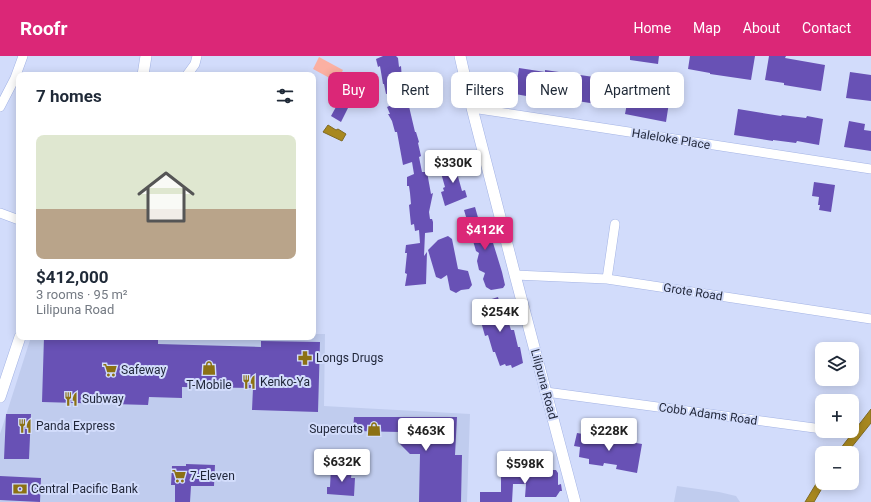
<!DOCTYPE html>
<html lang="en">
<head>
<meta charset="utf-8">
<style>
	:root { --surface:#fff; --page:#f2f2f3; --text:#1f2937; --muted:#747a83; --accent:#db2777 }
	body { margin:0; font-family:Roboto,sans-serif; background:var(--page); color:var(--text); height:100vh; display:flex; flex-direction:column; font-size:15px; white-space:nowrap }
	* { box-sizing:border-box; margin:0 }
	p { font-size:13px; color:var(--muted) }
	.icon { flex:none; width:22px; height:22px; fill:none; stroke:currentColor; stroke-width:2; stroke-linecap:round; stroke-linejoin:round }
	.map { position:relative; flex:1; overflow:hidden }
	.side { position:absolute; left:16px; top:16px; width:300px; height:268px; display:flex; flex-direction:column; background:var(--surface); border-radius:8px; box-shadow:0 2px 10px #0003 }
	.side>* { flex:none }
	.banner { position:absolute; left:328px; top:16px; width:380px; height:36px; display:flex; gap:8px }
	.buttons { position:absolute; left:815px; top:286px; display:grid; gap:8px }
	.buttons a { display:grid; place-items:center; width:44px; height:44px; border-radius:8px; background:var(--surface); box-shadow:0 2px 10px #0003; font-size:20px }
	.price { position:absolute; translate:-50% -34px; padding:0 9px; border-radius:4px; background:#fff; color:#222; font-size:13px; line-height:26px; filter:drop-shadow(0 1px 2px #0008) }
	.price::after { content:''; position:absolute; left:50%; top:24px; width:12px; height:9px; margin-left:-6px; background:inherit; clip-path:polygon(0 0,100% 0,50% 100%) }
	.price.active { background:var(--accent); color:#fff }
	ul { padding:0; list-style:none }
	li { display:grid; align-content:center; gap:8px; height:212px; padding:0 20px }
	li span { display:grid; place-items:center; height:124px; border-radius:8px; color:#555 }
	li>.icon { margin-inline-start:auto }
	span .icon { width:72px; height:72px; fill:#fffc; stroke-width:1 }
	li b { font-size:17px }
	h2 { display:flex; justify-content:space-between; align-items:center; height:48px; padding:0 20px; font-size:17px }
	.pill { padding:0 14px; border-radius:8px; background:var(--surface); box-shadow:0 2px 10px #0003; font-size:14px; line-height:36px }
	.pill.active { background:var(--accent); color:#fff }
	header { display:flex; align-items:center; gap:24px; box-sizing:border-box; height:56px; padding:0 20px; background:var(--accent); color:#fff }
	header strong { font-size:19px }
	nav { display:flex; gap:22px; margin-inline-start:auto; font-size:14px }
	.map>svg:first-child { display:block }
	.built { fill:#c0ccee }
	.green { fill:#fbb0a2 }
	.water { fill:#a8881f; stroke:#7f6a26 }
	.building { fill:#6851b5 }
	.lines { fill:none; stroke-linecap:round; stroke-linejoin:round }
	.minor-casing { stroke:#a3b3e4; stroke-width:10 }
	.tertiary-casing { stroke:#a3b3e4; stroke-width:12 }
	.minor { stroke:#fff; stroke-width:9 }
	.tertiary { stroke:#fff; stroke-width:11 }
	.labels { text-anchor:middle; stroke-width:4; stroke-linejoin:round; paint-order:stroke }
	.street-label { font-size:12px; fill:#1f2538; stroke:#d2dcfb }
	.poi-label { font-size:12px; fill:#1f2538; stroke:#d2dcfb; text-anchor:start }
</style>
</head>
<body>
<header>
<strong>Roofr</strong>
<nav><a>Home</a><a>Map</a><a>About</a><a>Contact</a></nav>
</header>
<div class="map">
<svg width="871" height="446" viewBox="0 0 871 446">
	<rect width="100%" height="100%" fill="#d2dcfb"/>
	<path class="built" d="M313 278H325L324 350 470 358 467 446H0V378L31 281H313Z
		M677 430 719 436 736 440 740 446H674Z"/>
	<path class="green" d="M319 1 343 14 337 26 313 13Z"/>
	<path class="water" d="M328 69 336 74 338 73 346 78 342 85 323 76Z
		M871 353V367L847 397H837Z
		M822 418V427H825L814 446H805Z"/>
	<path class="building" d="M383 0H396L398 2 399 11 401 10 402 24H404L406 35 386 38 384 28H383L380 10 378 11 376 3Z
		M630 0H659L658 8 630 4Z
		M690 0H755L751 24 710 18V17L688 13Z
		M769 0H786L785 2 825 9 821 35 784 29V27L765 24Z
		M519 12 545 16V14L608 23 603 49 532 38V41L515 38Z
		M850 16 871 19V45L846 42Z
		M630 32 670 40 666 66 625 58Z
		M347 39 353 42 341 66 331 60 342 40 346 41Z
		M407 42 415 76H416L419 86 418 87 421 100 419 101 422 116H427L431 138 433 137 429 156 430 163H432L433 166V176L425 177 424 200 427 196 426 228 405 230 407 218 405 217 407 197H405L406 189 420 187 419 174 415 175 414 168 411 169 409 149 411 148 410 137 409 130H407V121L414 118 412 106 403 109 397 76H395L392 65 388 58H390L387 51Z
		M738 53 781 60 782 59 806 62 807 60 823 63 819 89 797 85 796 87 773 84V85L734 79Z
		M849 65 865 68 864 74 871 75V95L844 91Z
		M459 102 462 115 457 117 462 135 465 134 467 141 445 150 441 136 444 135 443 132 445 131 441 117 449 114 447 107Z
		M814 126 835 129 831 156 819 154 820 149H818L819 141 812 140Z
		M475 151 479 165 486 164 502 216 505 229 503 232 491 234 486 231 483 223 485 217 479 214 477 205 479 197 476 195 464 154Z
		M448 180 452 183 458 213 468 215 472 229 469 233 461 234 456 237 450 234 447 219 441 223 436 221 428 194 438 184Z
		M498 241 503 258H506L511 274H514L518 291H520L523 307 512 312 511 309 506 310 505 308 500 310 495 296H493L488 279 485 280 476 248Z
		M44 281 158 284V288L261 291V285L320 286 318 356 252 354 253 332 182 331V342L149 341 148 349 42 346Z
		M6 358H31L29 403H4Z
		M354 361H457L455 399H462L461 446H419L420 398H410L400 388V376L353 375Z
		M577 377 642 388 637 417 616 413 617 409 604 407 603 410 589 408V403L579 401 580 391 574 390Z
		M186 408 215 409 214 430H191L190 446H175V429H171L172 410H186Z
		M331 412 352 414 351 422H355L354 440 327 438V431H330Z
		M504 414H556L558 417V429L561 428 562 435H560L556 441H525L526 428H513L512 446H480V436H501V416Z
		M0 420 41 422 40 446 0 444Z"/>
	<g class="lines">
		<defs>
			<path id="minor" d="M187 19 195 8 197 0
				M0 51 15 22 23 0
				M472 52 871 113
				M0 157 19 164
				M515 219 607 223 871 263
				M607 223 615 168
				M546 336 822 373"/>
			<path id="tertiary" d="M460 0 472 52 515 219 575 446
				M143 19 146 0
				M0 341 20 281"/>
		</defs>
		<use href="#minor" class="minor-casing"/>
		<use href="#tertiary" class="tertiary-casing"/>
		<use href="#minor" class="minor"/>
		<use href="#tertiary" class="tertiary"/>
	</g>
	<defs>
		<symbol id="pharmacy-bare" viewBox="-9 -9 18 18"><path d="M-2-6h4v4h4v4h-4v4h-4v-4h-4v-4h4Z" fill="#8c7114" stroke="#d2dcfb" stroke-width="2.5" paint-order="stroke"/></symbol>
		<symbol id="shop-bare" viewBox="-9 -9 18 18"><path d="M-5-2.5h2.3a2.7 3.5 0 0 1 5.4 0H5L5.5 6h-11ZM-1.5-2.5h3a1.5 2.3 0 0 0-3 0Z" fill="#8c7114" stroke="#d2dcfb" stroke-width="2.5" paint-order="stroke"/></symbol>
		<symbol id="supermarket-bare" viewBox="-9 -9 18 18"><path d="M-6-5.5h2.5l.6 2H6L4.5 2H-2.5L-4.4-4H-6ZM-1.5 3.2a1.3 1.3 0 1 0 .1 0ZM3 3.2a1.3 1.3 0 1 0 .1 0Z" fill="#8c7114" stroke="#d2dcfb" stroke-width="2.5" paint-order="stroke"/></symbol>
		<symbol id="restaurant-bare" viewBox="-9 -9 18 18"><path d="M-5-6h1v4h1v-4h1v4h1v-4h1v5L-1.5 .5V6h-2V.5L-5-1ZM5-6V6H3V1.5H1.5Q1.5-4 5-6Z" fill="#8c7114" stroke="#d2dcfb" stroke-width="2.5" paint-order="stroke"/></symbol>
		<symbol id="bank-bare" viewBox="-9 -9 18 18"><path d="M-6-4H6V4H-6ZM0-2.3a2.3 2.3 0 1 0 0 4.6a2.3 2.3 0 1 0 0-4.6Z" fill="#8c7114" stroke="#d2dcfb" stroke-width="2.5" paint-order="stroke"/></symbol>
	</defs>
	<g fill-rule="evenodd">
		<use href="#pharmacy-bare" x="295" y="292" width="20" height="20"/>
		<use href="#shop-bare" x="199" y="302" width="20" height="20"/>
		<use href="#supermarket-bare" x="100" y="304" width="20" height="20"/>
		<use href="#restaurant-bare" x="239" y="316" width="20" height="20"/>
		<use href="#restaurant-bare" x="61" y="333" width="20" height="20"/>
		<use href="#restaurant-bare" x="15" y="360" width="20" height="20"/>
		<use href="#shop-bare" x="364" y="363" width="20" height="20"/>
		<use href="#supermarket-bare" x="169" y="410" width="20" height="20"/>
		<use href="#bank-bare" x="10" y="423" width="20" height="20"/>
	</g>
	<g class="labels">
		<g class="street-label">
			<text transform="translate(671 83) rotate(9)" y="4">Haleloke Place</text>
			<text transform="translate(693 236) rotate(9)" y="4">Grote Road</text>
			<text transform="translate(544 328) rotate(75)" y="4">Lilipuna Road</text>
			<text transform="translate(708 358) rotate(8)" y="4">Cobb Adams Road</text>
		</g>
		<g class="poi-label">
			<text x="316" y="306">Longs Drugs</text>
			<text x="121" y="318">Safeway</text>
			<text x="260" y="330">Kenko-Ya</text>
			<text x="209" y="333" text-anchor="middle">T-Mobile</text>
			<text x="82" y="347">Subway</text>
			<text x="36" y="374">Panda Express</text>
			<text x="363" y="377" text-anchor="end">Supercuts</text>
			<text x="190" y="424">7-Eleven</text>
			<text x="31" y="437">Central Pacific Bank</text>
		</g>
	</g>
</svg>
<div class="buttons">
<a><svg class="icon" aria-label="layers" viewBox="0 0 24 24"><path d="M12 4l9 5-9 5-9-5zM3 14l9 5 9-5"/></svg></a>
<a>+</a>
<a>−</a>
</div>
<b class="price" style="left:453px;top:128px">$330K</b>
<b class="price active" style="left:485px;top:195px">$412K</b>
<b class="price" style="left:500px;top:277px">$254K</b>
<b class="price" style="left:426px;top:396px">$463K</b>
<b class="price" style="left:609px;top:396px">$228K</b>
<b class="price" style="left:342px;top:427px">$632K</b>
<b class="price" style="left:525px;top:429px">$598K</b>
<div class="banner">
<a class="pill active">Buy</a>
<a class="pill">Rent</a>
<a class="pill">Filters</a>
<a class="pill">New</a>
<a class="pill">Apartment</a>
</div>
<section class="side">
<h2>7 homes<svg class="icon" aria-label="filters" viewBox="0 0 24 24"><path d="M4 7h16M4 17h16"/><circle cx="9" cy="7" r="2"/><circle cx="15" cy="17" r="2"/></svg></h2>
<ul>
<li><span style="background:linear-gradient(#dfe7d0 60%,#b9a48a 0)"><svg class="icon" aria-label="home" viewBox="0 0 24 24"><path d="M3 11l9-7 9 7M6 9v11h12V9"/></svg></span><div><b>$412,000</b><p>3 rooms · 95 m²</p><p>Lilipuna Road</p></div></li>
</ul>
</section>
</div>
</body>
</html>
